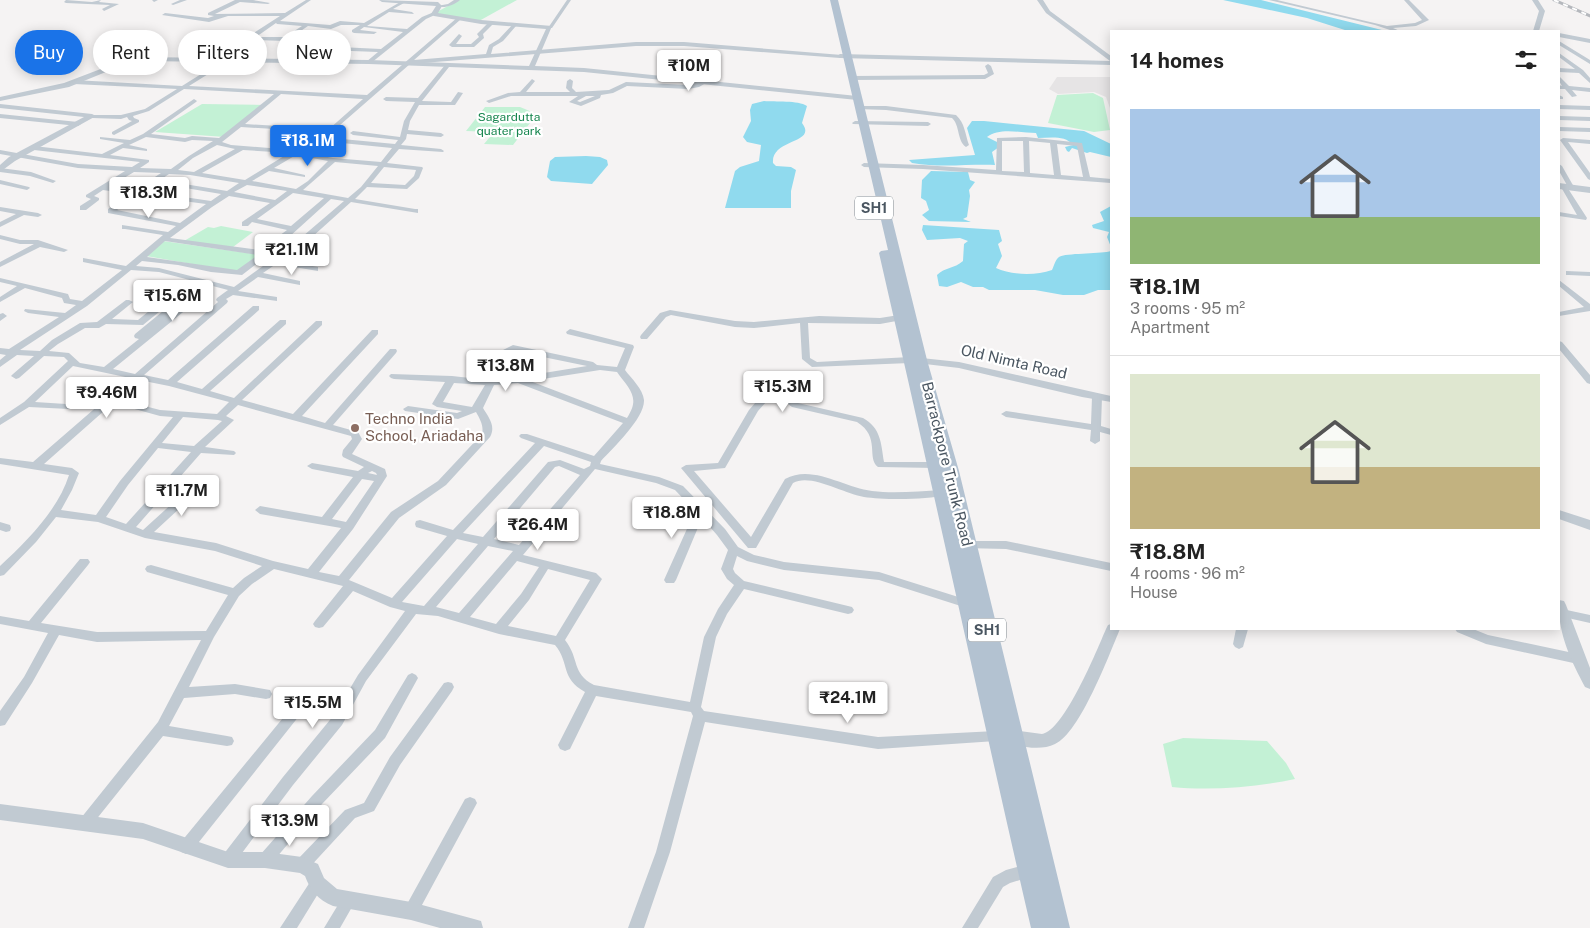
<!DOCTYPE html>
<html lang="en">
<head>
<meta charset="utf-8">
<style>
	:root { --surface:#fff; --page:#f6f6f6; --text:#222; --muted:#767676; --line:#e0e0e0; --accent:#1a73e8 }
	body { margin:0; font-family:"Public Sans",sans-serif; background:var(--page); color:var(--text); height:100vh; display:flex; flex-direction:column; font-size:19px; white-space:nowrap }
	* { box-sizing:border-box; margin:0 }
	p { font-size:16px; color:var(--muted) }
	.icon { flex:none; width:28px; height:28px; fill:none; stroke:currentColor; stroke-width:2; stroke-linecap:round; stroke-linejoin:round }
	.map { position:relative; flex:1; overflow:hidden }
	.details { position:absolute; left:1110px; top:30px; width:450px; height:600px; display:flex; flex-direction:column; background:var(--surface); border-radius:0px; box-shadow:0 2px 12px #0003 }
	.details>* { flex:none }
	.banner { position:absolute; left:15px; top:30px; width:475px; height:45px; display:flex; gap:10px }
	.price { position:absolute; translate:-50% -42px; padding:0 11px; border-radius:5px; background:#fff; color:#222; font-size:16px; line-height:32px; filter:drop-shadow(0 1px 2px #0008) }
	.price::after { content:''; position:absolute; left:50%; top:30px; width:15px; height:11px; margin-left:-8px; background:inherit; clip-path:polygon(0 0,100% 0,50% 100%) }
	.price.current { background:var(--accent); color:#fff }
	ul { padding:0; list-style:none }
	li { display:grid; align-content:center; gap:10px; height:265px; padding:0 20px }
	li+li { border-top:1px solid var(--line) }
	li span { display:grid; place-items:center; height:155px; border-radius:0px; color:#555 }
	li>.icon { margin-inline-start:auto }
	span .icon { width:90px; height:90px; fill:#fffc; stroke-width:1 }
	li b { font-size:21px }
	h2 { display:flex; justify-content:space-between; align-items:center; height:60px; padding:0 20px; font-size:21px }
	.chip { padding:0 18px; border-radius:22px; background:var(--surface); box-shadow:0 2px 12px #0003; font-size:18px; line-height:45px }
	.chip.current { background:var(--accent); color:#fff }
	.map>svg:first-child { display:block }
	.education { fill:#e6e4e5 }
	.green { fill:#c3f1d5 }
	.water { fill:#90daee }
	.lines { fill:none; stroke-linecap:round; stroke-linejoin:round }
	.minor { fill:#c1cad2; fill-rule:evenodd }
	.tertiary { fill:#c1cad2; fill-rule:evenodd }
	.primary { fill:#b3c2d1; fill-rule:evenodd }
	.rail-casing { stroke:#b5b8bd; stroke-width:3 }
	.rail { stroke:#fff; stroke-width:2; stroke-dasharray:5; stroke-linecap:butt }
	.education-dot { fill:#8d6e63; stroke:#fff; stroke-width:2 }
	.labels { text-anchor:middle; stroke-width:4.5; stroke-linejoin:round; paint-order:stroke }
	.far-park-label { font-size:12px; fill:#17864f; stroke:#fff }
	.shield { fill:#fff; stroke:#808990; stroke-width:1 }
	.shield-label { font-size:14px; font-weight:bold; fill:#4a5661 }
	.street-label { font-size:15px; fill:#4a5661; stroke:#fff }
	.education-label { font-size:15px; fill:#785e54; stroke:#fff; text-anchor:start }
</style>
</head>
<body>
<div class="map">
<svg width="1590" height="928" viewBox="0 0 1590 928">
	<rect width="100%" height="100%" fill="#f5f3f3"/>
	<path class="education" d="M1057 77H1111V111L1106 97 1094 92 1058 94 1049 89Z"/>
	<path class="green" d="M459 0H517L479 21 435 13Z
		M1093 93 1103 98 1110 130 1094 132 1048 123 1057 95Z
		M202 104 265 105 225 137 155 132Z
		M485 107H520L537 114 513 145 484 144 494 132 466 131Z
		M221 226 253 232 233 247 184 241 208 227 214 228Z
		M163 241 261 255 238 272 146 256Z
		M1183 738 1267 741 1286 763 1295 779C1257 787 1211 791 1172 787L1163 744Z"/>
	<path class="water" d="M1223 0H1261L1386 31H1348L1307 18Z
		M764 101C775 102 798 100 807 106L802 123C818 144 771 138 773 163L776 166 791 167 796 170 791 191V208H725L735 171 740 167 759 161 761 145 747 142 743 137 751 121 750 110 752 104Z
		M972 121H984L1084 131 1111 144V157L1090 152 1087 153 1072 148 1069 152 1067 151 1065 147 1073 145C1065 135 1050 138 1038 138L1036 133C1022 133 999 127 987 137L997 142 999 147 992 152 995 165C967 164 940 168 912 163L909 160 975 155 967 128Z
		M586 156 600 157 607 160 608 165 592 184 551 181 547 177 550 161 555 157Z
		M931 171 968 172 970 180 975 182 969 190 970 196 967 217 963 219 971 222 929 221 922 215 929 210 926 201 921 198 922 180Z
		M1111 206V247L1107 237 1109 232 1093 228 1092 225 1104 221 1100 212Z
		M923 225 999 230 1002 241 998 244 1002 256 996 268C1011 275 1035 276 1052 270 1054 266 1055 260 1059 257 1064 253 1101 254 1111 251V290H1098L1084 295H1063L1035 290H989L983 287H973L961 282 947 287 939 286 937 275C945 267 954 269 963 261L964 244 968 241 960 238 927 240 922 230Z"/>
	<g class="lines">
		<path class="minor" d="M66 0 92 2 101 0 99 2 119 4 104 11 102 9 110 5 66 3 64 2Z
			M152 0H158L154 2Z
			M180 0H187L173 5 171 4Z
			M235 0H253L270 3 268 4 240 2 215 14 285 13 306 0H311L280 21 330 25 340 21 364 23 402 1 404 3 393 9 412 12 414 14 389 12 367 26 407 29 422 17 434 12 437 14 426 19 371 63 366 62 378 52 298 49 295 47 298 45 381 49 403 32 364 27 360 30 377 32 374 34 354 33 352 32V30L360 25H341L331 29 308 26 286 41 251 40 240 47 229 61 189 86 367 95 458 17 460 20 414 60 486 54 489 45 499 39 514 23 516 26 503 41 493 47 491 54 636 42H684L842 55V57L840 58 684 46H636L410 64 332 132 301 152 333 158 381 162 392 148 342 143 339 141 342 139 395 144 398 140 353 135 350 133 353 131 400 137 404 121 415 102 386 101 383 99 386 97 418 98 445 65H449V67L422 101 451 102 458 92 463 93 455 105H419L410 121 408 130 441 133 444 135 441 137 407 134 406 139 401 145 441 149 444 151 443 152 399 149 387 163 422 167 423 168 419 178 407 189 367 187 355 199 415 209H418V213L351 202 302 246 281 260 318 267V271L276 264 263 273 300 281V285L258 277 238 291 277 297V301L233 295 226 299 228 301 227 303 144 375 168 380 253 306H259V310L177 382 202 389 280 320H286V324L210 391 234 398 316 321H322V325L242 400 293 414 372 330H378V334L302 416 325 423 390 349H396L397 351 396 353 333 425 358 432 362 439 352 454 385 469 387 476 353 529 319 572 339 576 391 512 438 481 482 434C484 426 480 419 476 412L458 419 405 411 403 409 408 406 457 413 462 411 437 407 432 404 445 382 394 379 391 378 389 376 391 374 452 376 479 379 501 351 513 345 593 362 597 365 617 367 625 348 567 334 566 332 570 329 633 345 634 347 625 370C631 378 643 389 644 400 645 418 613 448 601 461L600 464 659 477 683 486 725 529 738 547 754 555 784 562 879 572 971 601 973 604 971 607 967 608 879 580 784 570 747 561 737 556 733 569 735 573 744 581 848 606 852 607 854 610 852 613 848 614 744 589 727 614 716 637 701 707 704 711 878 737 996 731 1001 732 1003 736 1001 740 996 741 878 749 705 722 670 852 644 928H628L656 852 693 716 691 712 596 696 570 749 565 751 560 749 558 745 585 692C560 678 570 663 555 645L499 634 438 616 416 614 366 681 342 725 293 785 233 865 228 867 223 865 221 860 223 855 283 777 334 715 325 712 303 711 191 852 186 854 181 852 179 847 181 842 296 702C309 698 326 702 339 707L358 675 405 611 390 607 353 591 323 627 319 628 315 627 313 624 315 621 343 586 274 569 252 584 239 596 214 637 189 687 235 684 270 690 272 694 270 698 266 699 235 694 184 698 169 726 227 736 232 737 234 741 232 745 227 746 163 736 91 826 86 828 81 826 79 822 81 818 158 722 201 640 97 642 59 635 32 683 5 725 0 726V711L24 677 48 633 0 624V616L29 621 80 559H88L90 562 88 565 41 623 97 632 206 631 228 595 147 572 145 569 147 566 151 565 233 588 244 578 262 566 215 551 145 538 98 522 56 517 36 542 4 575 0 576V566C27 541 58 510 69 475L0 464V458L33 462 130 378 73 366 35 402 66 404 69 405 71 407 69 409 29 407 0 425V418L24 402 68 361 64 357 44 356 19 378 16 379 11 376 13 374 34 356 17 355 0 367V360L6 355 0 354V348L9 349 59 317 28 313 24 311 25 309 65 313 76 305 64 303 62 298 25 288 0 302V297L17 286 0 282V278L68 294 70 299 82 301 122 270 83 262V258L126 266 163 235 125 229H122V225L168 232 176 226 108 213V209L130 194 103 190 94 196 99 198V200L86 210H80V206L91 199 86 197V195L125 171 78 168 0 154V150L78 164 132 167 140 162 34 150 31 148 34 146 102 154 124 143 100 139V137L130 140 143 134 194 99 197 101 196 102 151 134 185 138 192 136 219 138 274 94 184 89 149 111 133 116 134 118 139 120V122L114 135 112 134V132L132 121 129 120 127 117 121 119 92 118 89 116 90 115H121L145 109 177 89 74 84 71 82 74 80 182 86 225 59 236 45 242 41 212 40 210 39V37L246 38 280 16H228L209 22 162 15 165 13 208 18 214 16 208 15V13ZM276 23 277 24 302 26 285 37H256ZM281 94 363 99 329 129 245 124ZM241 127 323 132 294 150 231 145 222 142ZM146 137 185 142 192 140 213 141 189 156 171 169 140 168 149 162V160L110 155 123 148 147 151V149L129 145ZM217 145 235 149 194 172 178 170 193 158ZM243 150 289 153 245 180 202 173ZM296 155 328 161 308 181 296 189 252 181 269 171 305 177V175L274 168ZM335 162 378 166 361 187 348 198 303 190ZM384 167 416 170 414 176 405 185 371 183ZM134 172 161 173 135 190 109 187ZM169 174 190 175 239 183 227 191 160 180ZM156 183 221 194 211 201 143 191ZM247 185 287 191 275 200 234 192ZM293 193 324 198 291 226 257 219ZM138 195 206 204 180 223 117 210ZM229 196 270 203 242 222V226H248L252 222 287 230 260 250 170 238 212 207ZM331 199 344 201 296 242 234 287 159 268 136 266 142 261 178 265 211 272 242 275 267 256H271L272 254 268 251 289 237ZM165 241 258 255 237 270 147 257ZM131 270 159 272 228 290 217 298 216 300 218 302 135 374 113 369 204 295V291H198L187 300 165 298 138 320 112 319 133 302 129 300H126L97 322 80 323 52 340 40 351 20 350 87 306ZM170 303 182 304 172 313 175 309 174 307H168L135 334 134 336 135 338 139 339 104 367 80 363 69 353 49 351 58 344 85 328H99L106 324 143 325ZM514 351 587 366 519 377 488 380 507 355ZM600 370 617 372C629 389 641 397 627 418L530 381ZM139 380 169 386 229 402 217 414 160 410 118 399ZM454 383 485 385 472 407 443 402ZM518 383 623 423 594 456 527 434H521L519 436 521 438 535 443 453 530 420 520 416 521 415 524 416 527 447 536 392 598 349 580 399 518 446 485 490 437C496 426 489 418 483 408L494 385ZM113 403 160 416 173 417 120 481 96 515 61 510 72 490 79 473 72 468 44 464ZM238 405 351 436 352 439 343 450 342 455 343 457 364 467 358 471 312 463 307 466 312 469 353 477 322 517 260 506 255 510 260 514 341 528 308 569 273 561 216 543 154 532 206 484 207 482 206 480H198L143 530 136 527 201 453 234 455 236 453 234 451 205 447 232 422 234 420 226 416ZM183 417 218 420 222 421 194 446 162 443ZM544 446 591 462 590 466 584 469 560 460 548 462 483 537 463 533ZM158 448 191 452 126 524 106 517 128 485ZM559 466 580 475 519 545 494 539 555 467ZM595 469 656 483 675 490 695 511 664 580 666 583H674L676 580 702 518 717 535 728 550 721 569 727 579 734 585 718 609 704 637 690 702 594 685C571 673 580 659 565 640L602 579 596 573 523 555ZM372 471 376 473 377 475 368 473ZM362 479 374 481 346 522 332 519ZM457 539 478 544 424 606 402 602ZM488 546 513 551 459 613 436 607ZM517 561 539 567 521 594 496 624 470 617ZM548 569 590 580 556 636 508 626 529 600Z
			M454 0H460C454 5 444 9 437 6L448 4Z
			M567 0H571L552 28H548Z
			M1269 0H1277L1387 26 1415 23 1422 20 1404 0H1409L1429 20 1416 26 1393 28 1400 31H1393L1375 25Z
			M489 22 494 23 483 34 484 38 474 47H452L449 45 459 34 462 36 456 44H471L479 37 477 34Z
			M1559 33 1590 39V43L1559 37Z
			M1559 41 1590 60V64L1559 45Z
			M1559 53 1583 70 1590 78V83L1579 73 1559 72V68L1575 69 1559 57Z
			M988 64 991 66 994 74 985 79 852 80 849 78 852 76 984 75 988 73 985 66Z
			M1559 76 1569 86 1590 88V92L1572 90 1577 96 1572 97 1565 89H1559V85L1562 86 1559 81Z
			M570 79 573 81 572 88 576 92 609 90 626 82 688 85 703 81 706 83 699 87 688 89 627 86 613 93 601 95 600 98 581 106 569 102 578 96H511L489 103 486 101 508 93 520 92 532 79 535 81 526 92H570L566 88 567 81ZM586 96H595L580 102 577 101Z
			M1559 95 1563 97V99H1559Z
			M1559 105 1590 106V110L1559 109Z
			M859 106H886L956 115C965 123 965 134 969 145L966 147C957 141 960 125 952 118L886 110 857 109V107Z
			M0 114 78 122 81 124 78 126 0 118Z
			M1559 116 1590 117V121L1559 120Z
			M855 121 928 122 931 124 928 126 853 124 852 123Z
			M1559 127 1590 128V132L1559 131Z
			M1026 137 1082 143 1090 177 1111 179V183L923 169 864 167 861 165 864 163 923 165 996 170 997 138ZM1002 141H1023L1024 172 1002 171ZM1029 141 1050 143 1054 175 1030 173ZM1057 144 1077 146 1083 177 1061 175Z
			M1563 138 1590 140V144L1568 142 1590 173V180L1588 179 1560 140Z
			M1559 164 1562 166 1574 187 1573 188 1568 187 1559 171Z
			M0 168 31 172 56 181 53 183 30 176 0 172Z
			M0 180 29 187 30 188 27 190 0 184Z
			M1564 185 1567 187 1587 218 1586 220 1559 216V212L1577 215 1561 187Z
			M0 207 38 213 42 215 38 217 24 215 0 227V222L16 214 0 211Z
			M0 235 20 240H38L68 250 64 252 40 247 0 267V262L34 244H20L0 239Z
			M1566 271 1590 272V276L1569 275H1566Z
			M1559 280 1590 304V311L1559 316V312L1584 307 1559 286Z
			M670 310 735 321 754 322 819 316 880 318 899 315 902 316V320L880 324 808 323 810 358 817 362 910 357 914 360 910 363 812 367 802 359 800 323 754 328 735 327 671 315 666 317 647 339H641L640 337 641 335 660 313Z
			M3 313 7 316 0 321V314Z
			M1559 341 1562 342 1590 375V384L1587 383 1559 349Z
			M773 385 798 403 863 418C881 428 881 443 884 462H936L941 465 936 468 878 467C866 458 881 437 857 422L792 407 774 393 758 411 725 468 694 471 751 537 785 479C813 464 844 488 872 491 895 494 919 491 942 490L947 493 946 495C927 500 883 500 864 497 844 494 811 473 793 483L756 548H748L681 468 686 465 718 463 749 410 770 386Z
			M1097 394 1102 397 1101 426 1111 429V435L1100 432V441L1095 444 1090 441 1091 430 1006 417 1001 414 1006 411 1091 424 1092 397Z
			M0 522 10 525 11 528 10 531 6 532 0 530Z
			M967 541H1006L1111 563V571L1006 549 963 548 962 545 963 542Z
			M1562 609 1590 615V623L1559 616V610Z
			M1236 629H1248L1243 647 1239 649 1235 647 1233 644Z
			M1455 629H1473L1488 635 1578 654 1582 656 1584 659 1582 662 1578 664 1486 644 1457 632Z
			M412 673 416 675 418 678 385 738 322 804 270 865 265 867 260 865 258 860 260 855 312 796 375 730 408 675Z
			M448 682 452 683 454 687 452 691 400 765 374 811 355 818 307 870 302 872 297 870 295 865 297 860 345 810 364 803 390 757 444 683Z
			M470 797 475 799 477 803 416 916 411 918 406 916 404 911 406 906 465 799Z
			M1028 864 1033 866 1035 871 1033 876 1010 883 1003 887 978 928H962L993 877 1006 870Z
			M317 877 322 879 324 884 297 928H280L312 879Z
			M349 893 354 895 356 900 340 928H324L344 895Z"/>
		<path class="tertiary" d="M379 0 438 2 442 6 438 13 481 20 552 26 535 66 584 68 857 96 861 98 857 100 584 72 369 64 142 61 123 65 69 87 0 101V97L64 83 119 62 142 57 369 60 529 66 546 29 481 24 434 16 431 14 436 6 382 2Z
			M1037 0H1043L1050 11 1111 56V65L840 58 837 56 840 54 1110 61 1046 13Z
			M1532 0H1538L1545 11 1539 31H1533L1539 11Z
			M0 104 92 114 96 116 15 161 0 172V165L9 157 84 117 0 108Z
			M1559 183 1590 187V193L1559 189Z
			M912 357 959 362 1111 396V402L1082 397 959 368 908 362 906 360Z
			M1559 510 1590 520V530L1559 519Z
			M1559 600 1564 601 1566 605 1590 668V689L1585 687C1570 659 1557 631 1559 600Z
			M1111 624V629H1120C1109 655 1080 733 1055 744 1041 751 1021 747 1006 742L1004 737 1006 732 1012 730 1042 734C1064 731 1097 650 1106 629L1108 625Z
			M0 804 143 823 228 852H265L302 857 318 864 324 878 337 889 411 902 474 919 481 921 483 928H440L411 920 333 906C318 900 310 890 305 876L300 873 265 868H228L143 839 0 820Z"/>
		<path class="primary" d="M830 0H838L927 360 959 471 1070 928H1031C979 703 931 478 879 253L881 251 888 250Z"/>
		<defs>
			<path id="rail" d="M1554 0 1590 16"/>
		</defs>
		<use href="#rail" class="rail-casing"/>
		<use href="#rail" class="rail"/>
	</g>
	<circle class="education-dot" cx="355" cy="428" r="5"/>
	<g class="labels">
		<g class="far-park-label">
			<text x="509" y="121">Sagardutta<tspan x="509" dy="14">quater park</tspan></text>
		</g>
		<g class="shield">
			<rect x="855" y="196.5" width="38" height="23" rx="4"/>
			<rect x="968" y="618.5" width="38" height="23" rx="4"/>
		</g>
		<g class="shield-label">
			<text x="874" y="213">SH1</text>
			<text x="987" y="635">SH1</text>
		</g>
		<g class="street-label">
			<text transform="translate(1014 362) rotate(13)" y="5">Old Nimta Road</text>
			<text transform="translate(947 464) rotate(76)" y="5">Barrackpore Trunk Road</text>
		</g>
		<g class="education-label">
			<text x="365" y="424">Techno India<tspan x="365" dy="17">School, Ariadaha</tspan></text>
		</g>
	</g>
</svg>
<b class="price" style="left:689px;top:92px">₹10M</b>
<b class="price current" style="left:308px;top:167px">₹18.1M</b>
<b class="price" style="left:149px;top:219px">₹18.3M</b>
<b class="price" style="left:292px;top:276px">₹21.1M</b>
<b class="price" style="left:173px;top:322px">₹15.6M</b>
<b class="price" style="left:506px;top:392px">₹13.8M</b>
<b class="price" style="left:783px;top:413px">₹15.3M</b>
<b class="price" style="left:107px;top:419px">₹9.46M</b>
<b class="price" style="left:182px;top:517px">₹11.7M</b>
<b class="price" style="left:672px;top:539px">₹18.8M</b>
<b class="price" style="left:538px;top:551px">₹26.4M</b>
<b class="price" style="left:848px;top:724px">₹24.1M</b>
<b class="price" style="left:313px;top:729px">₹15.5M</b>
<b class="price" style="left:290px;top:847px">₹13.9M</b>
<div class="banner">
<a class="chip current">Buy</a>
<a class="chip">Rent</a>
<a class="chip">Filters</a>
<a class="chip">New</a>
</div>
<section class="details">
<h2>14 homes<svg class="icon" aria-label="filters" viewBox="0 0 24 24"><path d="M4 7h16M4 17h16"/><circle cx="9" cy="7" r="2"/><circle cx="15" cy="17" r="2"/></svg></h2>
<ul>
<li><span style="background:linear-gradient(#a9c7e8 70%,#8fb573 0)"><svg class="icon" aria-label="home" viewBox="0 0 24 24"><path d="M3 11l9-7 9 7M6 9v11h12V9"/></svg></span><div><b>₹18.1M</b><p>3 rooms · 95 m²</p><p>Apartment</p></div></li>
<li><span style="background:linear-gradient(#dfe7d0 60%,#c2b280 0)"><svg class="icon" aria-label="home" viewBox="0 0 24 24"><path d="M3 11l9-7 9 7M6 9v11h12V9"/></svg></span><div><b>₹18.8M</b><p>4 rooms · 96 m²</p><p>House</p></div></li>
</ul>
</section>
</div>
</body>
</html>
